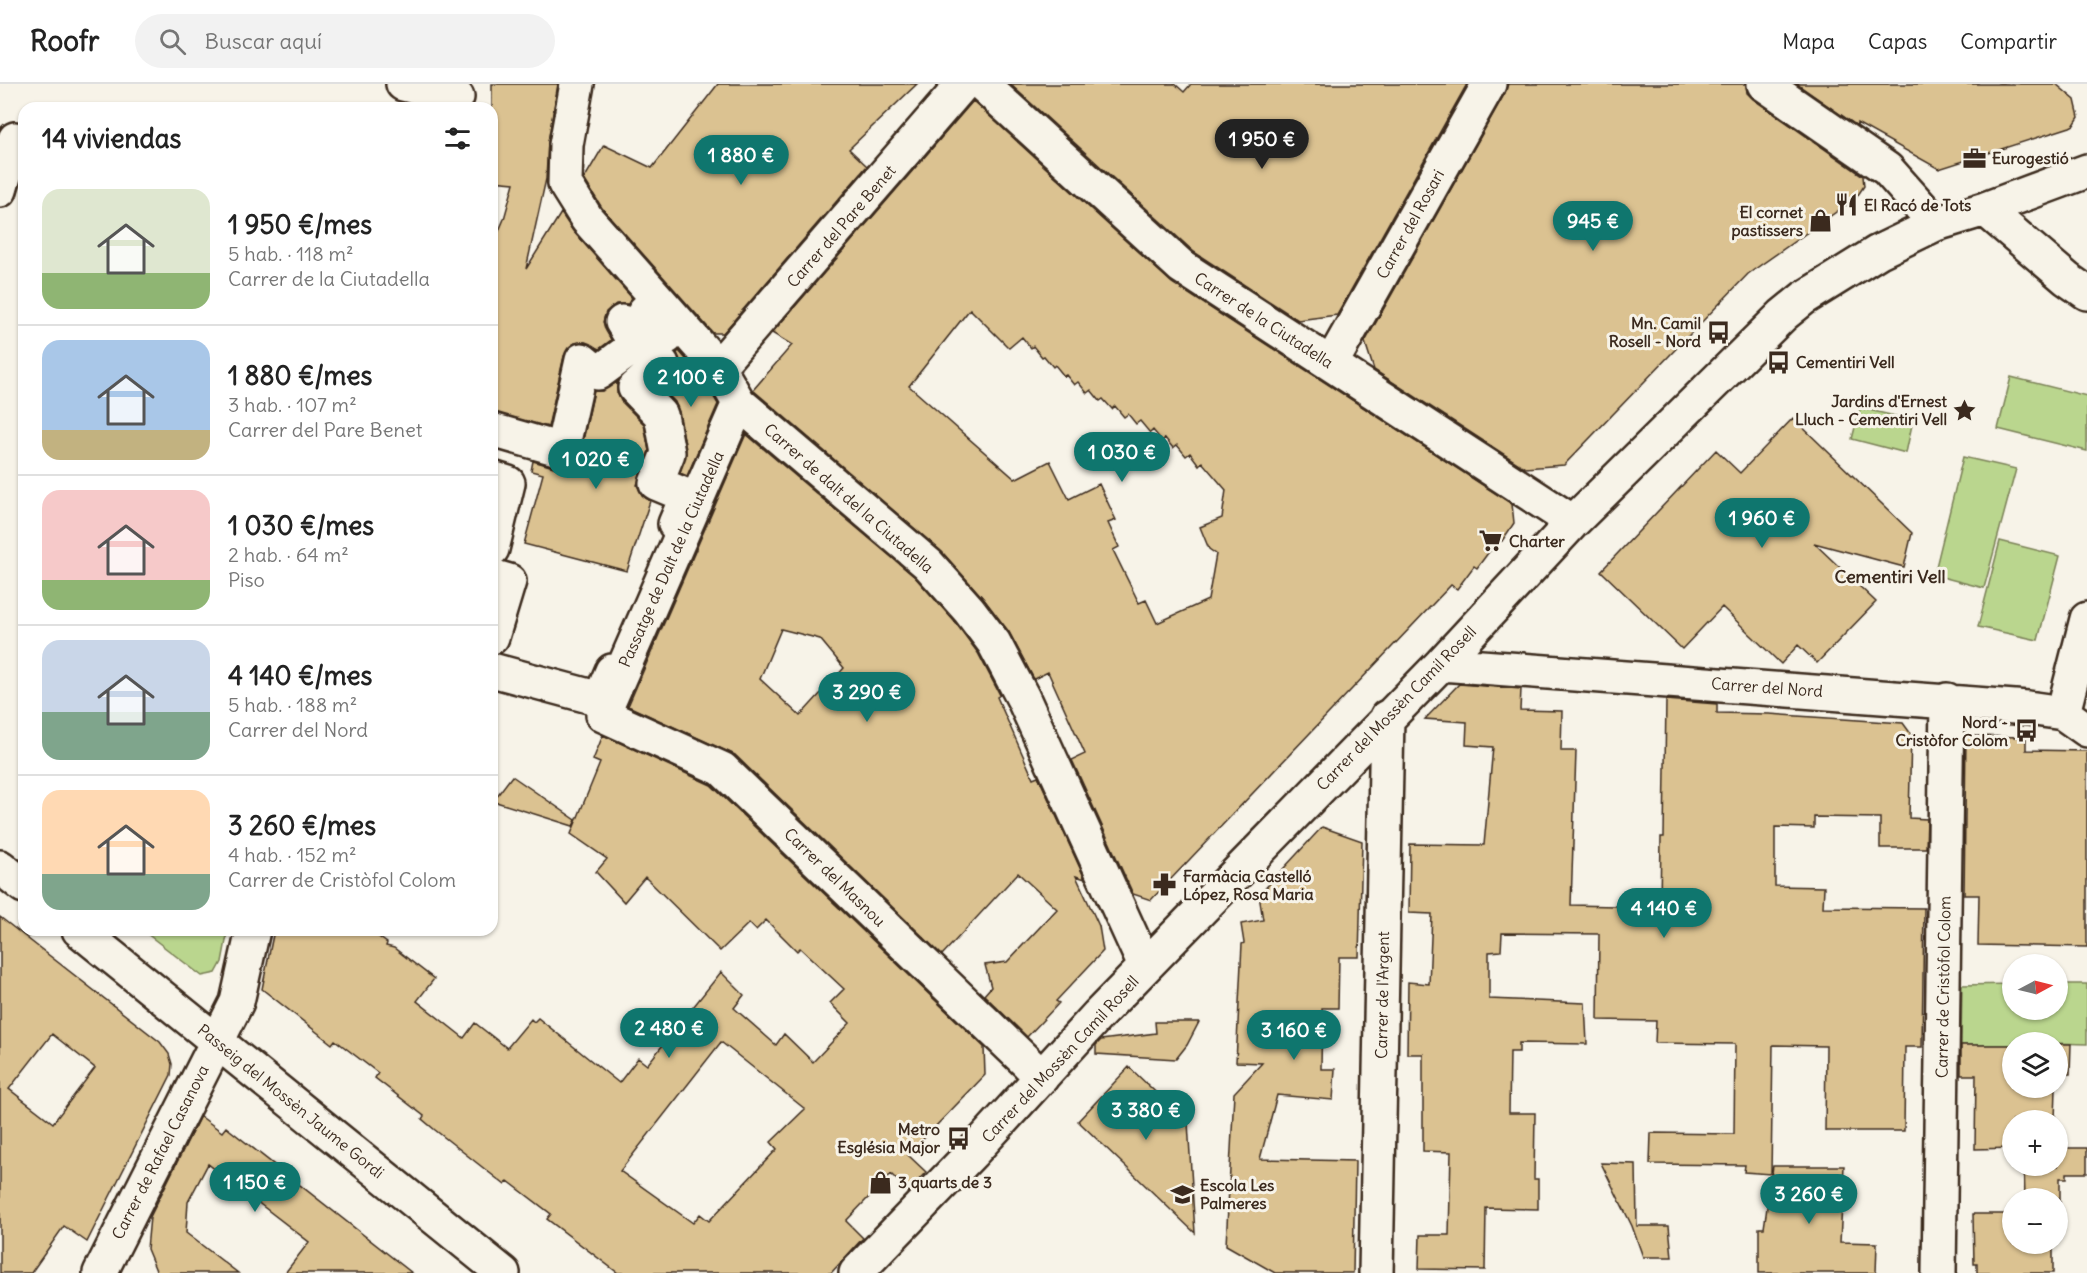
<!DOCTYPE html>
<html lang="es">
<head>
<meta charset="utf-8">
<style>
	:root { --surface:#fff; --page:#f2f2f2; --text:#222; --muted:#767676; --line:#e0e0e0; --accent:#0f766e }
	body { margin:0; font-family:Delius,sans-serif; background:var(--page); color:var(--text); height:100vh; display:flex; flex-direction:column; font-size:22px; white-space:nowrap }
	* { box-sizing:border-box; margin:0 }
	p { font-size:20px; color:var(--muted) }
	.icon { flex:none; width:33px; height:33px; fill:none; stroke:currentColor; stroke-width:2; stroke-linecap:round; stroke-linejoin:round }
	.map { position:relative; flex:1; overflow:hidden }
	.details { position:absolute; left:18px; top:18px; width:480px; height:834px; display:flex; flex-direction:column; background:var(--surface); border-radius:18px; box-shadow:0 2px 4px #0004 }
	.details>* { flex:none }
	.needle { width:39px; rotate:83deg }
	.tools { position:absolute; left:2002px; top:870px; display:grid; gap:12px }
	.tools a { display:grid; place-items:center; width:66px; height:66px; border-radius:50%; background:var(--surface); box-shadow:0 2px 4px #0004; font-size:30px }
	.price { position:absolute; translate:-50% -51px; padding:0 14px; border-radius:21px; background:var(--accent); color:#fff; font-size:20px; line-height:39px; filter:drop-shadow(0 2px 3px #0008) }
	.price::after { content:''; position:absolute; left:50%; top:36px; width:18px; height:14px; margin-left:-9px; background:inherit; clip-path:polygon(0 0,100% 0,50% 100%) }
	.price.on { background:#222; color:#fff }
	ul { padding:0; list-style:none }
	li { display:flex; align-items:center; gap:18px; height:150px; padding:0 24px }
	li+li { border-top:2px solid var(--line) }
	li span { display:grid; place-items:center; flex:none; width:168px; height:120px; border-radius:18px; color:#555 }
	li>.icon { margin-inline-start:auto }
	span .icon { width:72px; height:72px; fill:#fffc; stroke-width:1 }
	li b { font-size:26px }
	h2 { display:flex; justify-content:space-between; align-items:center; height:72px; padding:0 24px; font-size:26px }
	header { display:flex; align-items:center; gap:36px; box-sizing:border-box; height:84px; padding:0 30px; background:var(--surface); border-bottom:2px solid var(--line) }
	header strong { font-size:28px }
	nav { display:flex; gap:33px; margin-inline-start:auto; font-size:21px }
	.search { width:420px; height:54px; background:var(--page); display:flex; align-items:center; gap:15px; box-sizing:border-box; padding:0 21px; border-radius:33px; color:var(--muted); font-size:22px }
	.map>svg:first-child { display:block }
	.green { fill:#bad68e; stroke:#7a8056; stroke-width:1.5 }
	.building { fill:#dbc291; stroke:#3b2a1e; stroke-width:1.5; fill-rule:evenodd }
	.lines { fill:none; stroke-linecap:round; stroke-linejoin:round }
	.street-casing { stroke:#3b2a1e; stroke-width:38 }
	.street { stroke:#f7f3e8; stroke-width:33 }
	.labels { text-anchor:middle; stroke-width:6; stroke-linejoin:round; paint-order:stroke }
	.poi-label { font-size:16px; font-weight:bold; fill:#3b2a1e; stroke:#f7f3e8; text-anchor:start }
	.street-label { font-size:16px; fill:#3b2a1e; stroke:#f7f3e8 }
	.neighbourhood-label { font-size:18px; font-weight:bold; fill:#3b2a1e; stroke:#f7f3e8 }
</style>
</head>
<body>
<header>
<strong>Roofr</strong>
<div class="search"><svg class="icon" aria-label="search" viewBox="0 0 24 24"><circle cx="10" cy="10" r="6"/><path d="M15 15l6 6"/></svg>Buscar aquí</div>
<nav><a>Mapa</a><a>Capas</a><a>Compartir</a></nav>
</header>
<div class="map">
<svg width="2087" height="1189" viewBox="0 0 2087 1189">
	<rect width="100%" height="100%" fill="#f7f3e8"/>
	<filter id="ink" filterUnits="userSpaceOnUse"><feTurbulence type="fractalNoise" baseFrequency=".0167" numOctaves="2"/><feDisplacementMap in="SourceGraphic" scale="12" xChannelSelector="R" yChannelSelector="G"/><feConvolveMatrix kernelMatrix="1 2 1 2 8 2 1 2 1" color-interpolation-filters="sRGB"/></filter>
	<g filter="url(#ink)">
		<path class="green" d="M2011 293 2087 312V367L1998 345Z
			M1860 324 1913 336 1906 369 1852 355Z
			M1963 373 2016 385 1984 504 1934 491Z
			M2000 457 2060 472 2038 556 1978 543Z
			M142 846H228L222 878 216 889 202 892Z
			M2013 900V926H2058V900H2087V960L2013 958V961H1961L1962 901Z"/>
		<path class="building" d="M492 0H558L548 58 546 95 526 185 561 129 573 147 632 214 628 220H616L606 228 603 238 611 256 599 265 585 258 575 259 568 264 564 272 548 343 492 328V163L504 135 514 99 492 97Z
			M718 0H917L849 65 867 82 723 249H713L602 124 584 95 604 61 652 84Z
			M1010 0H1175L1184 8 1191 0H1467L1337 231 1298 236 1194 168Z
			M1508 0H1746L1747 9 1753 15 1863 92 1864 102 1856 114 1748 190 1564 381 1525 384 1374 286 1365 258 1505 9Z
			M1797 0H2056L2075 16 2079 33 2074 41 2070 43 1939 85 1857 39V42Z
			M973 17 1172 199 1512 420 1514 439 1502 457 1500 456 1493 467 1491 465 1477 484 1474 482 1457 505 1451 501 1151 816 1133 810 1072 676 1085 670 1048 588 1034 595 1009 548 983 514 942 468 753 306 792 261 772 249ZM970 225 1009 264 1022 253 1031 264 1033 262 1042 273 1044 272 1053 283 1055 281 1064 292 1066 291 1074 301 1078 298 1087 309 1091 306 1100 317 1103 315 1112 325 1115 322 1124 333 1128 330 1136 340 1140 337 1150 349 1153 346 1162 357 1165 354 1173 364 1177 361 1186 372 1190 369 1199 381 1202 378 1226 406 1222 434 1200 443 1209 465 1216 470 1208 516 1157 539 1146 516 1139 519 1113 466 1119 463 1108 439 1116 436 1099 400 1069 415 1050 377 1015 395 909 302Z
			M679 267 704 296 718 320 687 392 680 389 686 366 679 328 675 318 662 305 679 287 680 277 677 269Z
			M617 298V308L621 317 644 340 649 367 637 401 642 411 650 417 627 487 524 460 543 390 531 387 533 377 557 384H566L575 379 580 370 594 307H602Z
			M1793 334 1912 449 1904 483 1814 459 1876 518 1817 579 1798 561 1781 580 1722 523 1682 565 1601 487 1716 366 1740 389Z
			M746 350 915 493 955 538 978 569 1000 611 997 613 1033 694 1038 692 1085 795 1076 792 1099 842 1103 867 1056 917 1059 919 1027 953 984 911 991 903 985 881 1007 878 1057 825 1018 789 942 871 735 671 628 622ZM781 545 820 555 844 584 800 632 760 595Z
			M1459 600 1521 605 1520 626 1562 627 1561 667H1576L1571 821 1660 823 1661 753H1664L1666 616 1717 620V629L1769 630 1903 639 1911 650 1909 734 1927 735 1926 764H1880V734L1814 733V744L1775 743V802L1824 803 1823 823 1924 824 1922 963H1905L1904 1047H1825L1826 962 1773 961 1771 1090 1744 1088 1745 1081 1650 1080 1651 1049 1734 1050 1735 960 1655 959 1656 937 1598 936 1599 850 1502 849 1501 867 1489 868V915L1585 919 1587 960 1519 959V968H1510L1509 1029H1535L1534 1095H1538V1125L1486 1124 1485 1186 1419 1185 1420 1151H1449L1451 1068 1423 1067V970H1407L1408 898 1429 900 1432 830 1409 829 1410 760 1484 761 1493 663 1466 661 1467 638 1425 635Z
			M603 651 711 701 984 963 985 991 908 1071 926 1088 908 1107 891 1090 846 1137 863 1154 831 1189H618L547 1135 551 1130 508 1097 505 1101 435 1046 422 1035 424 1032 375 994 378 989 335 956 332 960 262 905 274 846H369L387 859 386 862 394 864 434 895 417 917 464 954 475 939 507 964 531 935 534 938 538 934 619 999 638 974 647 981 721 888 744 911 734 924 776 961 784 950 813 978 850 939 830 919 844 905 800 864 797 867 766 836 756 846 749 839 720 867 645 793 624 818 596 788 607 775 571 750 600 679 593 676ZM721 958 805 1025 771 1058 777 1065 709 1137 700 1130 693 1139 620 1087Z
			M1966 652 2026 653V666L2087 667V863L1978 861 1979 811H1964Z
			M512 692 576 736 573 742 493 717Z
			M1322 743 1362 757 1359 873H1339L1338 924H1322L1321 985H1335L1333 1016 1277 1011 1260 1075 1355 1077 1353 1189H1275L1226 1161 1234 1009 1262 979 1236 978 1242 860 1244 859 1241 840 1263 836 1259 811Z
			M0 833 160 958 169 970 172 980 171 991 87 1158 64 1142 31 1189H0ZM52 950 95 984 53 1039 9 1005Z
			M1155 938H1199L1187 961 1176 975 1096 970V961L1101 956 1156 949Z
			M2058 960H2071L2070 990H2058Z
			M1961 961H2013V1004H2056L2055 1036H2013V1064L1975 1065 1976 991H1961Z
			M1129 983 1188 1039 1195 1149 1078 1037Z
			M200 1032 222 1048 226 1043 412 1189H285L309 1158 208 1080 188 1118 186 1149 238 1189H157L147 1165 150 1133Z
			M2058 1064H2087V1089H2067V1094H2060V1121H2058V1114H2025L2024 1082H2058Z
			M1601 1079 1636 1080 1637 1142H1669L1672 1173H1643L1632 1142Z
			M1773 1082H1844L1840 1158 1877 1159 1876 1189H1759V1144H1764Z
			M1973 1130H2013V1160H2053V1189H1977V1180H1974Z"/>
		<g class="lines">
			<defs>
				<path id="street" d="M403 0 457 13
					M577 0 566 61 565 100 587 135 718 283 739 319 928 480 969 526 994 559 1023 614 1145 882
					M982 0 1182 183 1573 438
					M1764 0 1887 85 1936 140
					M0 106 15 55
					M1985 125 2067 195 2087 209
					M1331 280 1489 0
					M718 283 963 0
					M739 319 603 631 722 685 1042 993
					M492 346 562 366 582 276 598 289 636 261 622 238 640 242 644 238 645 227 667 253H656L653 256V269L662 280 635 304 661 331 668 369 656 399 687 412 675 440
					M492 394 508 399 492 465
					M492 492 509 497 492 553
					M1441 580 2028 624 2063 629 2087 646
					M492 586 600 615 612 587
					M2063 629 2087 535
					M0 783 24 802
					M79 846 503 1189
					M100 1189 237 918 253 846
					M856 1189 972 1069 1098 931 1441 580 1573 438 1783 231 1804 214 1878 168 1936 140 1985 125 2087 87
					M1376 1189 1387 633
					M1939 1189 1947 616"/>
			</defs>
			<use href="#street" class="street-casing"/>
			<use href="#street" class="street"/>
		</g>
	</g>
	<defs>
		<symbol id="office-bare" viewBox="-9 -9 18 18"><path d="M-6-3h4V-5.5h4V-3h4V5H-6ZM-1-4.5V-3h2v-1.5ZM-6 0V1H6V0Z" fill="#3b2a1e" stroke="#f7f3e8" stroke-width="2.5" paint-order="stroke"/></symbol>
		<symbol id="restaurant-bare" viewBox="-9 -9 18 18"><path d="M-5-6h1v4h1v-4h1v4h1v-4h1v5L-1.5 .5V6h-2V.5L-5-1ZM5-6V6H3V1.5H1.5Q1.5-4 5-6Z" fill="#3b2a1e" stroke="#f7f3e8" stroke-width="2.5" paint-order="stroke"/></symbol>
		<symbol id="shop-bare" viewBox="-9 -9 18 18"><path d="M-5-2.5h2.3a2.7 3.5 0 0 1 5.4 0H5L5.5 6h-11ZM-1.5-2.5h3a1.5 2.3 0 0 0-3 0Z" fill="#3b2a1e" stroke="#f7f3e8" stroke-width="2.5" paint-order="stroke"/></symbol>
		<symbol id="bus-bare" viewBox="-9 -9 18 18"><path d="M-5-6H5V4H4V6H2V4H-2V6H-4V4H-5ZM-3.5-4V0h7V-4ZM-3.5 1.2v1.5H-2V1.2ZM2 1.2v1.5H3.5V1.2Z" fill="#3b2a1e" stroke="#f7f3e8" stroke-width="2.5" paint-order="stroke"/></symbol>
		<symbol id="sight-bare" viewBox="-9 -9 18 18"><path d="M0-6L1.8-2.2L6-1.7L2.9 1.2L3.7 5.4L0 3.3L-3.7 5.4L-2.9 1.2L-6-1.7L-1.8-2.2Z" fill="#3b2a1e" stroke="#f7f3e8" stroke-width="2.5" paint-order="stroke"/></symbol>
		<symbol id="supermarket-bare" viewBox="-9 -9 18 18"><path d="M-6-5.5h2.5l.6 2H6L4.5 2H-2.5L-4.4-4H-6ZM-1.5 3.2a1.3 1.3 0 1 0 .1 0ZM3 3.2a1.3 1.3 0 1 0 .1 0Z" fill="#3b2a1e" stroke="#f7f3e8" stroke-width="2.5" paint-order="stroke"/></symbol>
		<symbol id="pharmacy-bare" viewBox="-9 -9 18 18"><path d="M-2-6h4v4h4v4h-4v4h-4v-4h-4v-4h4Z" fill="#3b2a1e" stroke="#f7f3e8" stroke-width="2.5" paint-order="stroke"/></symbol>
		<symbol id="school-bare" viewBox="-9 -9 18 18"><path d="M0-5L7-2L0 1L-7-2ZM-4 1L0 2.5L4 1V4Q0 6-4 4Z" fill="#3b2a1e" stroke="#f7f3e8" stroke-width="2.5" paint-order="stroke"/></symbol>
	</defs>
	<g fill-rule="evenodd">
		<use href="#office-bare" x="1958" y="58" width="33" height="33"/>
		<use href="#restaurant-bare" x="1830" y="104" width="33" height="33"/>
		<use href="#shop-bare" x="1804" y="120" width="33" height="33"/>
		<use href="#bus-bare" x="1702" y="232" width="33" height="33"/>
		<use href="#bus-bare" x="1762" y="262" width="33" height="33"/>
		<use href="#sight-bare" x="1948" y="310" width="33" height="33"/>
		<use href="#supermarket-bare" x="1474" y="440" width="33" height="33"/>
		<use href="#bus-bare" x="2010" y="630" width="33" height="33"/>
		<use href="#pharmacy-bare" x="1148" y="784" width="33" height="33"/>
		<use href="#bus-bare" x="942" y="1038" width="33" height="33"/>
		<use href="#shop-bare" x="864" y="1082" width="33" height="33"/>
		<use href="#school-bare" x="1166" y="1094" width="33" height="33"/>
	</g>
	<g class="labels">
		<g class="poi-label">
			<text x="1992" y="80">Eurogestió</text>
			<text x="1864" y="127">El Racó de Tots</text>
			<text x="1803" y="134" text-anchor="end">El cornet<tspan x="1803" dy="18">pastissers</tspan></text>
			<text x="1701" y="245" text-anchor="end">Mn. Camil<tspan x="1701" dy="18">Rosell - Nord</tspan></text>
			<text x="1796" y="284">Cementiri Vell</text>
			<text x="1947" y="323" text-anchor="end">Jardins d'Ernest<tspan x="1947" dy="18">Lluch - Cementiri Vell</tspan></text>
			<text x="1509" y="463">Charter</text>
			<text x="2008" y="644" text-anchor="end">Nord -<tspan x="2008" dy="18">Cristòfor Colom</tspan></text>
			<text x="1183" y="798">Farmàcia Castelló<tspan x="1183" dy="18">López, Rosa Maria</tspan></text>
			<text x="940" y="1051" text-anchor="end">Metro<tspan x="940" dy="18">Església Major</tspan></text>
			<text x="898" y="1104">3 quarts de 3</text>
			<text x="1200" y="1107">Escola Les<tspan x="1200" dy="18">Palmeres</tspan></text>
		</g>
		<g class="street-label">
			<text transform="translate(1410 140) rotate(-61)" y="6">Carrer del Rosari</text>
			<text transform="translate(841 142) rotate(-49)" y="6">Carrer del Pare Benet</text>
			<text transform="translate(1264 236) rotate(33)" y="6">Carrer de la Ciutadella</text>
			<text transform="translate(849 414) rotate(41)" y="6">Carrer de dalt del la Ciutadella</text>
			<text transform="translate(671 475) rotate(-66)" y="6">Passatge de Dalt de la Ciutadella</text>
			<text transform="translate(1767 603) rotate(4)" y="6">Carrer del Nord</text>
			<text transform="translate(1396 624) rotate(-46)" y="6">Carrer del Mossèn Camil Rosell</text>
			<text transform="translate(835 793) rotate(44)" y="6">Carrer del Masnou</text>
			<text transform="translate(1943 903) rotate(-89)" y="6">Carrer de Cristòfol Colom</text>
			<text transform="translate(1382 911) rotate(-89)" y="6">Carrer de l'Argent</text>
			<text transform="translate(1060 975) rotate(-47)" y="6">Carrer del Mossèn Camil Rosell</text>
			<text transform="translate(291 1017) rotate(39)" y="6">Passeig del Mossèn Jaume Gordi</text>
			<text transform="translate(160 1068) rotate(-63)" y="6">Carrer de Rafael Casanova</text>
		</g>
		<g class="neighbourhood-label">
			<text x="1890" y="499">Cementiri Vell</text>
		</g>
	</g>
</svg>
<div class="tools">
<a><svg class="needle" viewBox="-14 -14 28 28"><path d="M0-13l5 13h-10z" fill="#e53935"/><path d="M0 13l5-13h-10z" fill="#767676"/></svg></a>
<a><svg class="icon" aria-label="layers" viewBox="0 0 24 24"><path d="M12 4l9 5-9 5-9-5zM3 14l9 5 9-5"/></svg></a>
<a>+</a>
<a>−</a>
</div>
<b class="price on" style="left:1262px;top:86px">1 950 €</b>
<b class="price" style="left:741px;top:102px">1 880 €</b>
<b class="price" style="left:1593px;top:168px">945 €</b>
<b class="price" style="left:691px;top:324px">2 100 €</b>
<b class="price" style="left:1122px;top:399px">1 030 €</b>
<b class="price" style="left:596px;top:406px">1 020 €</b>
<b class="price" style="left:1762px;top:465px">1 960 €</b>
<b class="price" style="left:867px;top:639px">3 290 €</b>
<b class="price" style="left:1664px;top:855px">4 140 €</b>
<b class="price" style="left:669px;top:975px">2 480 €</b>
<b class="price" style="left:1294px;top:977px">3 160 €</b>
<b class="price" style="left:1146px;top:1057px">3 380 €</b>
<b class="price" style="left:255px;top:1129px">1 150 €</b>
<b class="price" style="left:1809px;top:1141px">3 260 €</b>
<section class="details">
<h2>14 viviendas<svg class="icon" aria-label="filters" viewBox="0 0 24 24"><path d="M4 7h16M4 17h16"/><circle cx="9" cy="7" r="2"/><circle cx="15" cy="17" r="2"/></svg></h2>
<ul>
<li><span style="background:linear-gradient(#dfe7d0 70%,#8fb573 0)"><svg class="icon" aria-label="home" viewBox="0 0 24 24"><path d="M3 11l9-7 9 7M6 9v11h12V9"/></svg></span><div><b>1 950 €/mes</b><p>5 hab. · 118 m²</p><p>Carrer de la Ciutadella</p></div></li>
<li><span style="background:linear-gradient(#a9c7e8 75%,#c2b280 0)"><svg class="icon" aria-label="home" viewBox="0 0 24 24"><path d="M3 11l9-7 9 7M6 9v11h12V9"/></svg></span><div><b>1 880 €/mes</b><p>3 hab. · 107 m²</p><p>Carrer del Pare Benet</p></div></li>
<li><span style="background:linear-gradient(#f6c9c9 75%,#8fb573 0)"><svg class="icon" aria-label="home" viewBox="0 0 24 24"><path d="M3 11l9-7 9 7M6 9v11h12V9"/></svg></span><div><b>1 030 €/mes</b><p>2 hab. · 64 m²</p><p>Piso</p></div></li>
<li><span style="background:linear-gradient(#c9d6e8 60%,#7fa58c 0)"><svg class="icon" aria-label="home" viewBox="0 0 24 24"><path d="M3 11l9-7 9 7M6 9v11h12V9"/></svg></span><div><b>4 140 €/mes</b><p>5 hab. · 188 m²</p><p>Carrer del Nord</p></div></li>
<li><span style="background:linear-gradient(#ffd9b3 70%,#7fa58c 0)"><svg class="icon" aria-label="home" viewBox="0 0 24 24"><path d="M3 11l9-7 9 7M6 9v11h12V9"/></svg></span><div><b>3 260 €/mes</b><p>4 hab. · 152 m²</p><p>Carrer de Cristòfol Colom</p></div></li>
</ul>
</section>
</div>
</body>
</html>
